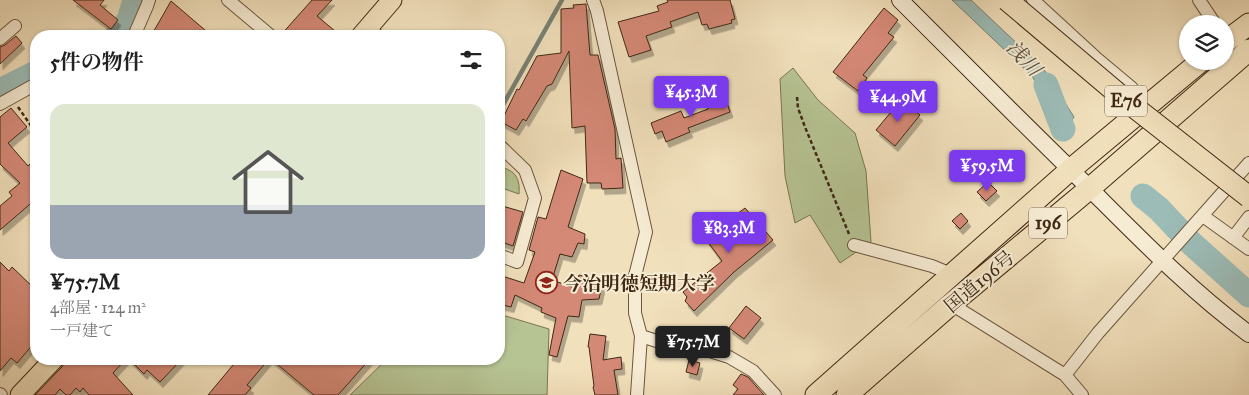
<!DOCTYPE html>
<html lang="ja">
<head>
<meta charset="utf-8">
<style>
	:root { --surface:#fff; --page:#f2f2f2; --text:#222; --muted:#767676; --line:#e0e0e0; --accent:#7c3aed }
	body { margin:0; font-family:"IM FELL Great Primer","Noto Serif JP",serif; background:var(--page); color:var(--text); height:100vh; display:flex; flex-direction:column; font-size:19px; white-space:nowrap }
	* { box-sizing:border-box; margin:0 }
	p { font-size:16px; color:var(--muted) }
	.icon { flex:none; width:28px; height:28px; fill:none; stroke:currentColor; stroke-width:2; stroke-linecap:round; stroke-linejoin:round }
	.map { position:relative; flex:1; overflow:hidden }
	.details { position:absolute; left:30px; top:30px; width:475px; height:335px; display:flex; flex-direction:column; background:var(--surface); border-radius:20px; box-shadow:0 1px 4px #0004 }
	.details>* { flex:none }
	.tools { position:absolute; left:1179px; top:15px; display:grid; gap:10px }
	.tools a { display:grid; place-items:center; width:55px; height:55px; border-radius:50%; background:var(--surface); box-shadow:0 1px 4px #0004; font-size:25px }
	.price { position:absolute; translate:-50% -42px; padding:0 11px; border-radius:5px; background:var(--accent); color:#fff; font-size:16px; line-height:32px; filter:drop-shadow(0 1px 2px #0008) }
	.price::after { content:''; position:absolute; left:50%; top:30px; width:15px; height:11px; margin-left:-8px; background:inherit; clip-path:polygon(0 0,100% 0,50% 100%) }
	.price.on { background:#222; color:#fff }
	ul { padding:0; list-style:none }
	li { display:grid; align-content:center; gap:10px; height:265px; padding:0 20px }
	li+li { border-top:1px solid var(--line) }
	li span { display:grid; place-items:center; height:155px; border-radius:15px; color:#555 }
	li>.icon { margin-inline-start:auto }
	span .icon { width:90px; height:90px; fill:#fffc; stroke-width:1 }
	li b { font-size:21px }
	h2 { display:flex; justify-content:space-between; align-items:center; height:60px; padding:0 20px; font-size:21px }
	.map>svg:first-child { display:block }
	.green { fill:#b6c393; stroke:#7a7653 }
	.water { fill:#9cbcb7; stroke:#778175 }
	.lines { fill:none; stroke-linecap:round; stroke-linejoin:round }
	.stream { stroke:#778175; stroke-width:4.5 }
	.river { stroke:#9cbcb7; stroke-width:25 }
	.building { fill:#d48876; stroke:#3f2813; filter:url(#shadow) }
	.street-casing { stroke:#6c563d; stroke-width:14 }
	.secondary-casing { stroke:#3f2813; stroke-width:18 }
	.primary-casing { stroke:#3f2813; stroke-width:21 }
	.highway-casing { stroke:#3f2813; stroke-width:23 }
	.path { stroke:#3f2813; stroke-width:2.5; stroke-dasharray:4 2.5; stroke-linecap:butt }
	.street { stroke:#f6ebd3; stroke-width:12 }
	.secondary { stroke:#f6ebd3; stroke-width:16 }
	.primary { stroke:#f1e0bc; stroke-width:19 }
	.highway { stroke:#f1e0bc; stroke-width:21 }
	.highway-bridge-casing { stroke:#3f2813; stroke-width:23; stroke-linecap:butt }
	.highway-bridge { stroke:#f1e0bc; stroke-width:21 }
	.labels { text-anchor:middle; stroke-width:4; stroke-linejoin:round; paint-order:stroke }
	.shield { fill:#f6ebd3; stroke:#76624d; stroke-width:1 }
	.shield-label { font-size:18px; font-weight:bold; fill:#3f2813 }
	.street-label { font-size:19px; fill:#3f2813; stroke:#f6ebd3 }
	.poi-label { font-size:19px; font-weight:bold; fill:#3f2813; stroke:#f6ebd3; text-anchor:start }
	.water-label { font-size:20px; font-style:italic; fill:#564d3c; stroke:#f6ebd3 }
</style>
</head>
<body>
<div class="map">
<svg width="1249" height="395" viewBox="0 0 1249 395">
	<defs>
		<filter id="shadow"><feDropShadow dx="3" dy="5.5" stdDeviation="0" flood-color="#0004"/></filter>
	</defs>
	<rect width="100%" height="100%" fill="#f1e0bc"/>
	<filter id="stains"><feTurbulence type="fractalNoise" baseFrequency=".004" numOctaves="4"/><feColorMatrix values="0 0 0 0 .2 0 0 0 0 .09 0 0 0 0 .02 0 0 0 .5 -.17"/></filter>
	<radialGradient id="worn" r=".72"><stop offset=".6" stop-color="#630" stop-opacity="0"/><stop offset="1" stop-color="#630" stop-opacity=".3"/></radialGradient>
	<path class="green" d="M793 68 818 100 855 133 866 171 871 242 840 263 810 215 795 223 785 176 780 79Z
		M504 168C517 172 520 181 519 194L499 187V182Z
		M499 314 549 329 547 395H350L387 359H499Z"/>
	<path class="water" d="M952 0H971L1043 68 1074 117 1070 123 1049 108 1044 96 1032 76Z"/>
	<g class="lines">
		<path class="stream" d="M499 112 562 0"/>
		<path class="river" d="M117 36 129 20 135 0
			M1046 85 1063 129
			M0 91 36 73
			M1143 196 1159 209 1191 243 1249 295"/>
	</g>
	<path class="building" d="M73 0H104L100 5 118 20 111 29Z
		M312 0H332L317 16 341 36H280Z
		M667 0H730L735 19 731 20 732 23 709 29 707 24 702 25 698 12 670 22 672 27 646 36 651 50 629 57 618 22 659 11 657 6 668 2Z
		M171 1 212 36H151Z
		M586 4 590 55H598L615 129 616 159 621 158 623 188 602 189 601 183H587L585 126 572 128 569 51 552 84 547 86 526 121 523 119 516 130 501 122 517 89 519 90 537 56 561 53V9L574 8 573 5Z
		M884 8 898 20 888 33 894 37 863 75 867 78 858 91 833 72Z
		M16 36 22 43 0 64V47L5 45Z
		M723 91 730 112 688 128 690 132 666 142 662 131 655 134 651 123 681 111 684 118 708 109 705 99Z
		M901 100 920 115 895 146 876 130Z
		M11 108 27 127 8 143 28 166 36 158V199L0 230V206L12 196 9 192 20 183 0 164V117Z
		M561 170 583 179 568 227 585 234 584 244 578 243 572 257 560 254 552 280 575 288 579 275 603 281 599 299 582 300 579 317 568 316 557 357 549 355 556 318 541 312 542 308 515 295 511 307 499 304V275L524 283 535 252 529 250 538 217 546 219Z
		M988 182 997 191 986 201 977 192Z
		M499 205 523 212 513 246 499 241Z
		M745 208 773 240 734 272 694 311 685 301 687 297 683 292 722 261 705 238Z
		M961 213 968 221 960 229 952 221Z
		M0 262 9 271 12 267 36 290V341L17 363 11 358 0 371Z
		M746 306 761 318 744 339 729 328Z
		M590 334 606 336 603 360 621 357 622 369 614 370 618 395H595L593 387 594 386 589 347H588Z
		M65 359H126L113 373 133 395H89L83 388 80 392 76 388 70 395H66L60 389 55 395H35L62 367 65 362Z
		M129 359H182L160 382 147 370 144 374Z
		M238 359H269L247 385 251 388 245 395H208Z
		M271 359H370L338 395H314Z
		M689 360 700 363 697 375 686 372Z
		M741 374 748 377 764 395H733L738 389 733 385Z"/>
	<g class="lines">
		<defs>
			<path id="street" d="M228 0 271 36
				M593 0 597 11 646 232 635 276V313L641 336 666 344 694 346 729 357 753 371 775 395
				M1033 0 1095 57 1132 88
				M1199 0 1215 24
				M369 28 378 36
				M134 36 147 6 149 0
				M0 39 15 26
				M0 104 36 84
				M499 145 525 170 535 198 517 262 499 255
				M1203 216 1249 249
				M1233 238 1249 217
				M854 245 932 266 953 275
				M951 304 1065 375
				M0 394 1 395
				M637 395 641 336
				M1082 395 1065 375 1098 333 1249 163"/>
			<path id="secondary" d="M900 0C957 57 1013 113 1070 169 1128 226 1184 286 1249 334"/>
			<path id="primary" d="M361 36 392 0
				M20 395 54 359"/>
			<path id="highway" d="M1225 42 1249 24
				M816 395 1070 170 1201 61
				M847 395 951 304 1089 189 1249 50"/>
		</defs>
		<use href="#street" class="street-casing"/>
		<use href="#secondary" class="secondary-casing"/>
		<use href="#primary" class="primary-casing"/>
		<use href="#highway" class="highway-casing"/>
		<path class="path" d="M797 97 798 108 805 127 849 234
			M18 107 36 133"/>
		<use href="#street" class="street"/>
		<use href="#secondary" class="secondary"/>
		<use href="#primary" class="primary"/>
		<use href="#highway" class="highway"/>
		<defs>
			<path id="highway-bridge" d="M1007 0 1129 103 1249 197"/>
		</defs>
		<use href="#highway-bridge" class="highway-bridge-casing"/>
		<use href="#highway-bridge" class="highway-bridge"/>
	</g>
	<defs>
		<symbol id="university-ring" viewBox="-11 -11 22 22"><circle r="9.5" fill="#f6ebd3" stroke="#8f2418" stroke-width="1.5"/><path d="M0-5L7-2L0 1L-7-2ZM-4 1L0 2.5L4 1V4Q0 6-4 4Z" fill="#8f2418"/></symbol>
	</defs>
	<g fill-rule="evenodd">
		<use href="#university-ring" x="534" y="270" width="25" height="25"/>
	</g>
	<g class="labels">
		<g class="shield">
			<rect x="1105" y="85.5" width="42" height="31" rx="4"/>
			<rect x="1029" y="207.5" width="38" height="31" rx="4"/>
		</g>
		<g class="shield-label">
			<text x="1126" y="107">E76</text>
			<text x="1048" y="229">196</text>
		</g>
		<g class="street-label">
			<text transform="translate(979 281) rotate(-40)" y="7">国道196号</text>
		</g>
		<g class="poi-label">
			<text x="563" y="290">今治明徳短期大学</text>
		</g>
		<g class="water-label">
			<text transform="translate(1024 58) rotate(47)" y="7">浅川</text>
		</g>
	</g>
	<rect width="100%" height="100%" filter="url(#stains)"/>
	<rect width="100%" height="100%" fill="url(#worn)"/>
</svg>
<div class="tools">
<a><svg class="icon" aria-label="layers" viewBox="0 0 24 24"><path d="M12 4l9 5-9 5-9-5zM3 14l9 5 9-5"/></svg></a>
</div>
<b class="price" style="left:691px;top:118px">¥45.3M</b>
<b class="price" style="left:898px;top:123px">¥44.9M</b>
<b class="price" style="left:987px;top:192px">¥59.5M</b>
<b class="price" style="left:729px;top:254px">¥83.3M</b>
<b class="price on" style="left:693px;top:368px">¥75.7M</b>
<section class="details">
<h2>5件の物件<svg class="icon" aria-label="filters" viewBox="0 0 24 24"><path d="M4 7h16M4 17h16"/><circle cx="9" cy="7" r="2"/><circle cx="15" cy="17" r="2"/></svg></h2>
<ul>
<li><span style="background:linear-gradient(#dfe7d0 65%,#9aa5b1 0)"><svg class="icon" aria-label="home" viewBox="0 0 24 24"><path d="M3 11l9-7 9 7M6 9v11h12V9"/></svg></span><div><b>¥75.7M</b><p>4部屋 · 124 m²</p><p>一戸建て</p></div></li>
</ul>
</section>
</div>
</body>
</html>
